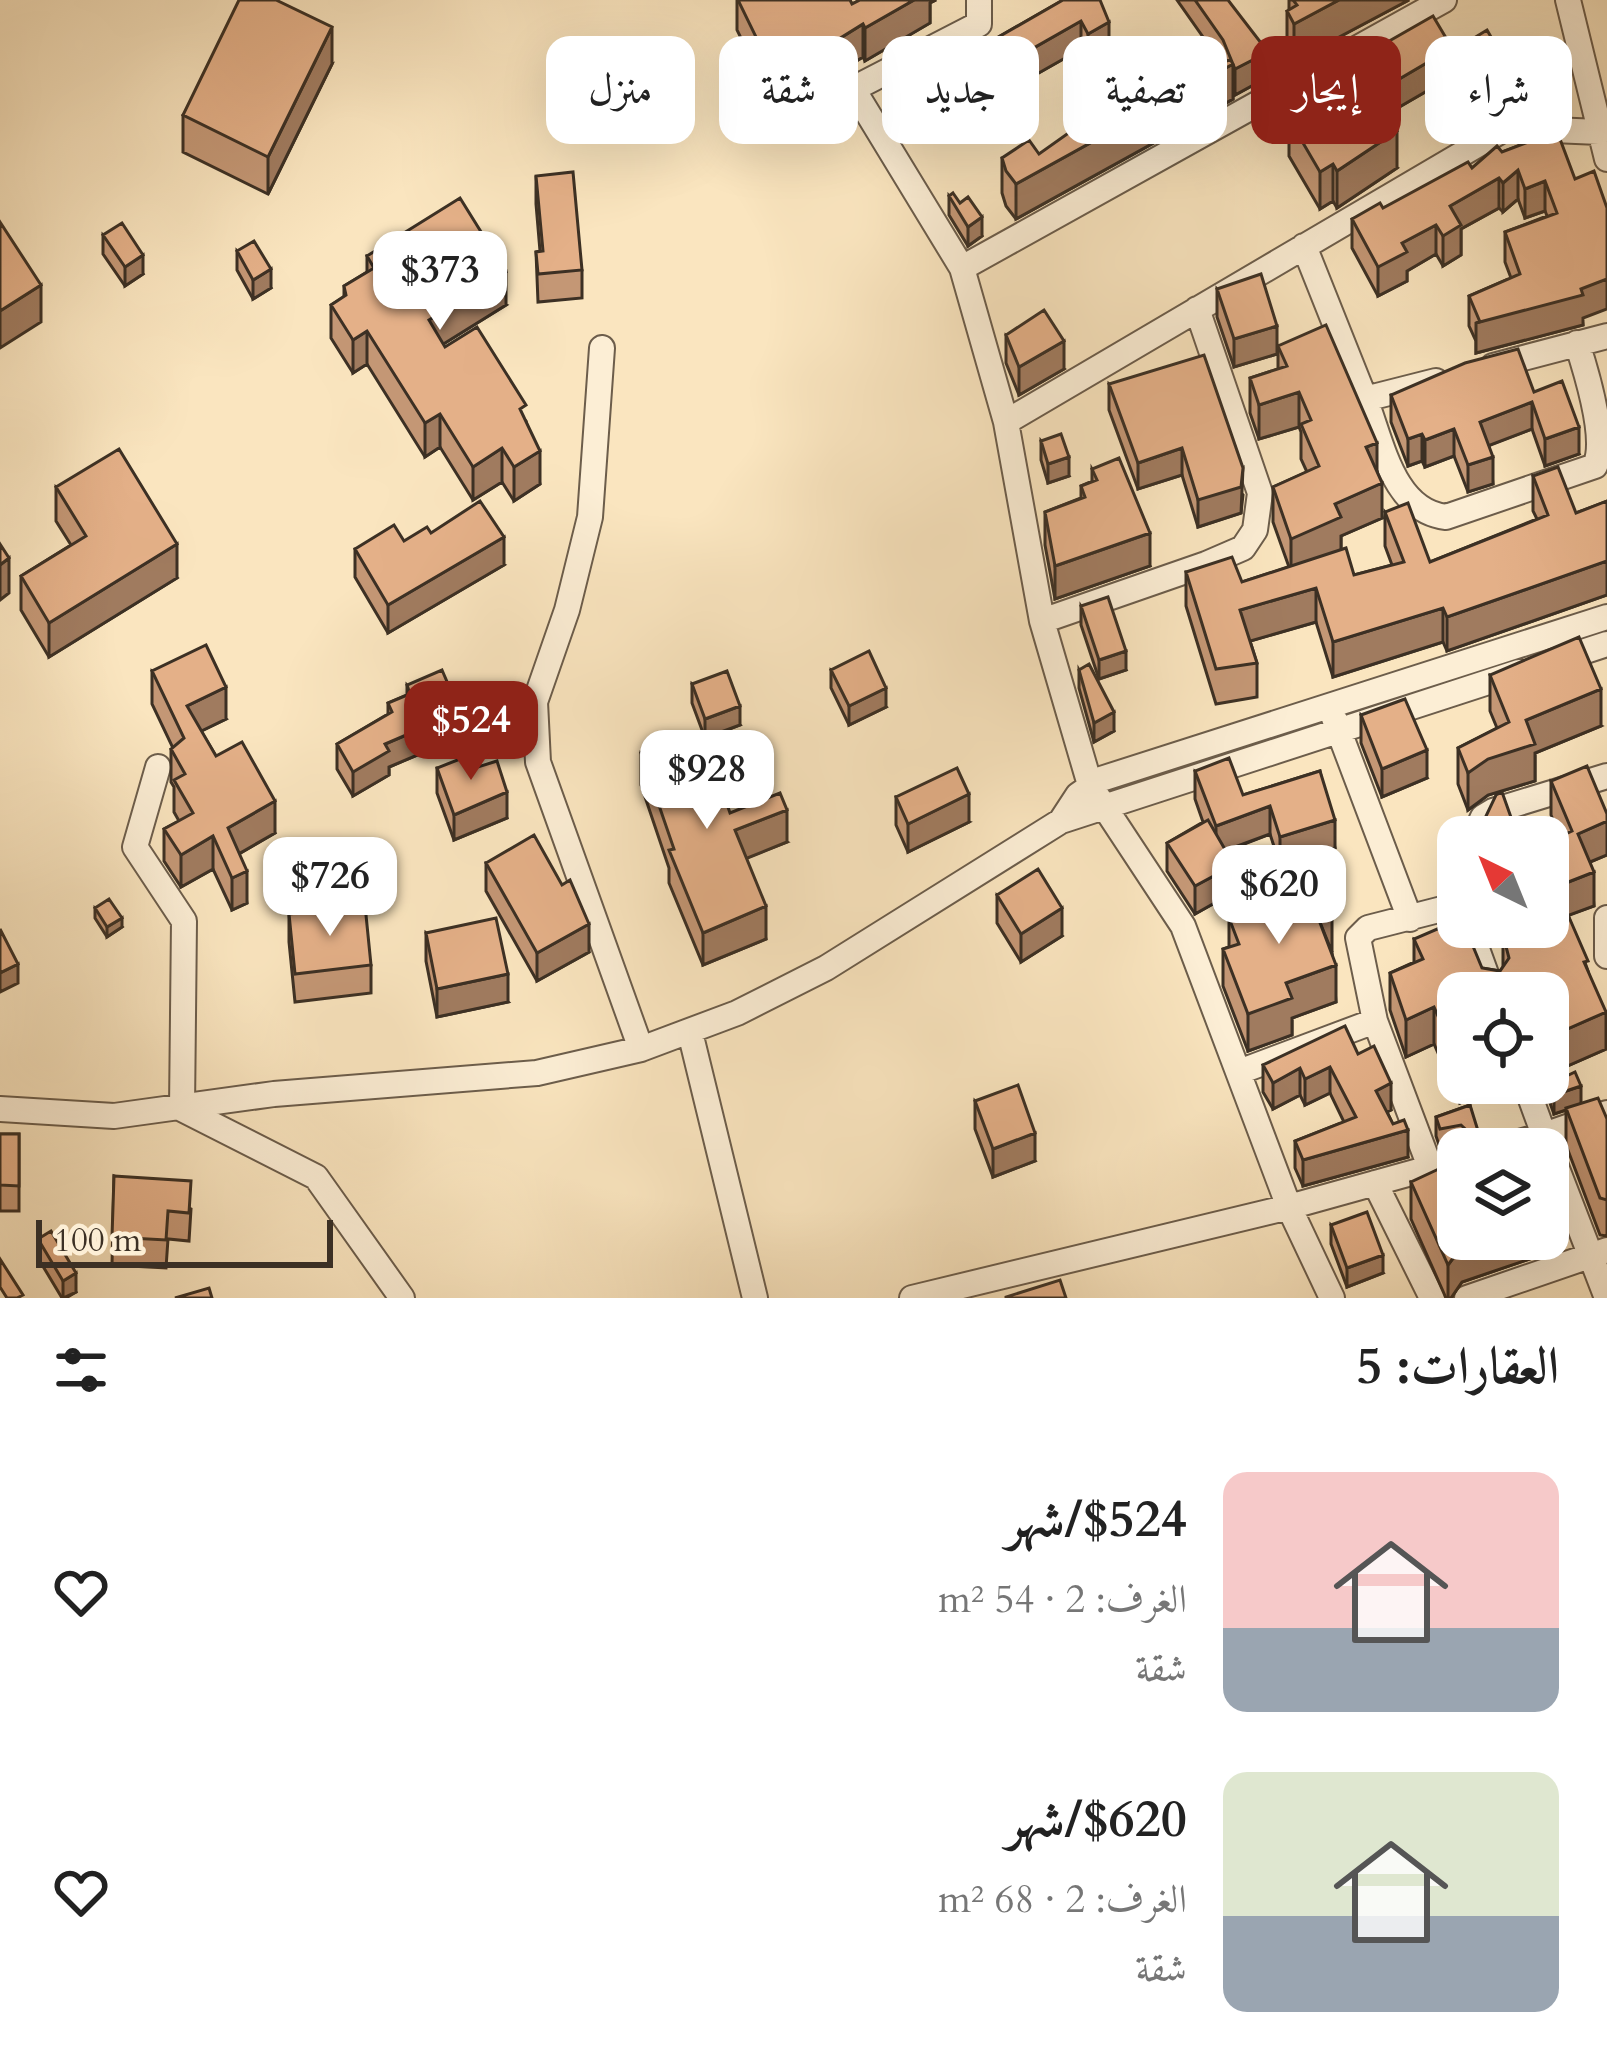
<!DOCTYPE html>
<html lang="ar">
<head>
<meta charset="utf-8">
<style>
	:root { --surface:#fff; --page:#f2f2f2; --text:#222; --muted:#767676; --accent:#8f2418 }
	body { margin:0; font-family:Cardo,Amiri,serif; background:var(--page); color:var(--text); direction:rtl; height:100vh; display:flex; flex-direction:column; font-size:45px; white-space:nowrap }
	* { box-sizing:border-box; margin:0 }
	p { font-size:39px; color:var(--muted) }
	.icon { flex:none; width:66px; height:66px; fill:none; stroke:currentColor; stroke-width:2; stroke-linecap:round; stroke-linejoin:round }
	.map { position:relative; height:1298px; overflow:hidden; direction:ltr }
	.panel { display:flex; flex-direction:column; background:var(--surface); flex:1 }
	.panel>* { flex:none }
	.hud { position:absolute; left:36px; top:36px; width:1536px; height:108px; direction:rtl; display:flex; gap:24px }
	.needle { width:78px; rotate:317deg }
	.fabs { position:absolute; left:1437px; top:816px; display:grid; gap:24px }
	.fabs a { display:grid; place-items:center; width:132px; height:132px; border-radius:24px; background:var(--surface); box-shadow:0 12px 48px #0002; font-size:60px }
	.scale { position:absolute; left:36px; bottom:30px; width:297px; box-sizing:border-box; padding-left:12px; border:6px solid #3c3024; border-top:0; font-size:33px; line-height:42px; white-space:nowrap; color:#3c3024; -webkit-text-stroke:9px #fceed5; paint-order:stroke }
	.price { position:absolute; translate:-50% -102px; padding:0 27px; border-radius:24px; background:#fff; color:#222; font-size:39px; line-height:78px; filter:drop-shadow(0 3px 6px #0008) }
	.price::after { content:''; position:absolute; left:50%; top:72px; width:36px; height:27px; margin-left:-18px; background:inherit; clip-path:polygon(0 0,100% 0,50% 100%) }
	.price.active { background:var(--accent); color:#fff }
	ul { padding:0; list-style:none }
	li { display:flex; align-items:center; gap:36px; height:300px; padding:0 48px }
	li span { display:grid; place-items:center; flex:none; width:336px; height:240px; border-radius:24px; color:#555 }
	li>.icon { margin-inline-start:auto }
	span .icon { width:144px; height:144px; fill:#fffc; stroke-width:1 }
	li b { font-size:51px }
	h2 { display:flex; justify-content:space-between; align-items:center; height:144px; padding:0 48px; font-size:51px }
	.chip { padding:0 42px; border-radius:24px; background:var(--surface); box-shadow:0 12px 48px #0002; font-size:42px; line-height:108px }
	.chip.active { background:var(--accent); color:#fff }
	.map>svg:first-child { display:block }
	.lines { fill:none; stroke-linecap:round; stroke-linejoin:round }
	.minor-casing { stroke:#6c5d4b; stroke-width:28 }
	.minor { stroke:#fceed5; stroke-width:24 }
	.wall { fill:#c49775; stroke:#3c3024; stroke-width:3 }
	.shaded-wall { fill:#a07b5f; stroke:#3c3024; stroke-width:3 }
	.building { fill:#e4b088; stroke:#3c3024; stroke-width:3 }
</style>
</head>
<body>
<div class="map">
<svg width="1607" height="1298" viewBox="0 0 1607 1298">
	<rect width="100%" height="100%" fill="#fae5bf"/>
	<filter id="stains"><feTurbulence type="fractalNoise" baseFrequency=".00167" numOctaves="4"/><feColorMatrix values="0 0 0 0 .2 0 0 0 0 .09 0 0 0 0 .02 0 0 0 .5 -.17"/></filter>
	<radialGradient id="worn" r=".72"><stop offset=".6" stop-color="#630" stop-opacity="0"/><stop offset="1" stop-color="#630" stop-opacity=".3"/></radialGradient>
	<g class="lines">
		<defs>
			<path id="minor" d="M979 0V24L853 89 962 268 1006 422
				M1568 0 1607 159
				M1304 246 1365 399 1436 381
				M962 268 1444 0
				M602 348 590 517 567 610 535 702 538 762 641 1049
				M1493 366 1607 336
				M1365 399C1382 442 1393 511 1446 517L1595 466C1607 440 1587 374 1577 343
				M1042 621 1206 564 1243 548 1255 530 1260 493 1197 309
				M1558 660 1607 644
				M1334 718 1410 919
				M158 767 135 847 184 921 182 1109 316 1177 402 1298
				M1061 821 1078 795 1101 779 1607 617
				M1474 837 1483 817 1493 811 1607 776
				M1607 918V956
				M1469 927 1493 993
				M1375 1021 1358 938 1368 928 1458 905
				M690 1032 755 1298
				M1239 1072 1375 1021 1430 1167
				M0 1109 114 1116 274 1094 537 1073 641 1049 737 1013 826 968 1061 821 1519 672
				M1495 1149 1544 1135 1525 1083
				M1375 1183 1432 1298
				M912 1298 1289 1207 1458 1160
				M1332 1298 1289 1207 1183 926 1090 785 1042 621 1006 422 1506 128 1599 132
				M1467 1298 1607 1250
				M1607 1298 1544 1135 1607 1113"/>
		</defs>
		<use href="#minor" class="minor-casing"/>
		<use href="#minor" class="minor"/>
	</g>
	<path class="wall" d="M737 0H850L852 4 860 0H936L930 3V23L865 61 863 57 776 110 737 30Z
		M1063 0 1109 50 1088 62 1081 49 1014 87V100L994 112 974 79V51Z
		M1177 0H1228L1268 77 1235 95 1233 90V99L1016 219 1006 206 1002 193V158L1039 154 1196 80 1222 64Z
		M1289 0H1409L1294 61 1287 48V11L1289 10Z
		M1452 51 1518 84V112L1499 113 1477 126 1451 77 1389 113 1370 80V52Z
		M332 64 268 194 183 152V115Z
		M1289 119 1397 168 1337 208 1333 201 1320 209 1289 156Z
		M1557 131 1583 325 1476 353V341L1469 326V296L1511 278 1505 262V232L1547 216 1545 211 1525 218 1518 199 1503 212 1499 208 1461 229V255L1443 266 1436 254 1407 271V281L1378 296 1352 248V219L1383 208 1472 168 1502 152Z
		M536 176 582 270V298L538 302 536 252 540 251 536 204Z
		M949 196 982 236 968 246 949 215Z
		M103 235 143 274 125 286 103 254Z
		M237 251 271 288 253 299 237 270Z
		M367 256 506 305 443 344 526 421 540 484 514 501 502 482 473 500 440 447 425 457 367 364 353 373 331 338V305L344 297V286L367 272Z
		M1217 289 1277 354 1234 367 1217 317Z
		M1006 335 1064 369 1019 395 1006 363Z
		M1278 346 1377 471 1382 518 1341 536V550L1354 575 1392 565 1385 546V512L1430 562 1537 519 1533 511V476L1576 513 1607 501V595L1447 651 1443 642 1333 677 1316 622 1250 641 1257 663V697L1216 704 1186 606V572L1242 582 1289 567 1273 522V487L1307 472 1301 459V432L1299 427 1259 439 1250 413V378L1278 369Z
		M1109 384 1243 495 1241 513 1198 527 1182 475 1138 489 1109 410Z
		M1534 392 1579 454 1545 466 1532 429 1489 445 1493 484 1468 492 1454 456 1425 467 1422 461 1408 466 1391 422V395Z
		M1041 441 1069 476 1048 483 1041 460Z
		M1092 469 1150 566 1055 599 1045 545V512L1081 498V486L1092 481Z
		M56 487 177 578 49 657 21 610V576L71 545 56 521Z
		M431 533 504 565 388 633 355 577V549L404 541Z
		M1081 606 1126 670 1099 679 1081 625Z
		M831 670 886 707 849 725 831 688Z
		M1079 670 1114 731 1094 742 1079 688Z
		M152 671 226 719 201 731 216 756 275 833 239 854 247 903 232 910 213 869 181 887 164 861V829L179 821 174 812V787L171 782V749L173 748 152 704Z
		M1490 675 1601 726 1535 753V781L1488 795 1468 810 1458 784V748L1497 728 1490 711Z
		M692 684 740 725 705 738 692 703Z
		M407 685 460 737 389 767V775L353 796 337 769V744L388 714V703L407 695Z
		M1361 715 1427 778 1382 797 1361 743Z
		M641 753 730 813 787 842 746 858 766 939 703 965 669 883V868L641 785Z
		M478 767 507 818 454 840 437 793V768Z
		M1195 771 1243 795 1320 771 1335 848 1280 865 1270 834 1226 851 1234 892 1195 914 1167 871V843L1203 822 1195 799Z
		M1551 781 1607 814V855L1590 862 1594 906 1568 915 1588 971 1606 1049 1556 1071 1548 1053V993H1458V1083H1506L1460 1103 1434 1044 1406 1057 1390 1010V973L1414 962V939L1482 968 1500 971 1503 967V940L1493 944 1484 927H1548L1560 836 1551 815Z
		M896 797 969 822 908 852 896 825Z
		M486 863 562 885 589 952 537 981 486 891Z
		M997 895 1062 936 1021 962 997 923Z
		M95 908 122 927 107 937 95 918Z
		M289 914 371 965V993L295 1002 289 942Z
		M1229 918 1332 952 1336 1002 1292 1018V1035L1248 1051 1223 986V949L1229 947Z
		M426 933 508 1002 437 1017 426 961Z
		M1358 1054 1391 1110 1387 1112 1408 1157 1303 1186 1295 1168V1141L1344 1122 1330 1093 1305 1105 1300 1095 1273 1109 1263 1092V1065Z
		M1550 1084 1607 1119V1236L1600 1235 1566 1145V1110L1554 1114 1550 1103Z
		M975 1101 1035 1161 993 1177 975 1129Z
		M1470 1105 1479 1149H1467L1461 1144 1440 1148 1436 1136V1117Z
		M0 1134H19V1211H0Z
		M114 1176 191 1209 189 1241 168 1239 166 1268 112 1265Z
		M1411 1182 1556 1250 1462 1282 1451 1298H1446L1411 1219Z
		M1331 1225 1383 1273 1347 1287 1331 1244Z
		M38 1239 76 1292 66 1298H62L38 1258Z"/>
	<path class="shaded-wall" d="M914 0H936L930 3V23L865 61V28Z
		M1339 0H1409L1294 61V24Z
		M1081 21V49L1014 87V100L994 112V84L1009 62Z
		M1109 22V50L1088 62V34Z
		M863 24V57L776 110V78Z
		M332 27V64L268 194V157Z
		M1452 48 1451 77 1389 113V85Z
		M1268 52V77L1235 95V69Z
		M1233 64V99L1016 219V184Z
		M1499 85V113L1477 126V98Z
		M1397 131V168L1337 208V171Z
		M1333 164V201L1320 209V172Z
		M1518 170V199L1503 212V183Z
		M1499 178V208L1461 229V255L1443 266V236L1450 206Z
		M1545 181V211L1525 218V189Z
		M982 217V236L968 246V227Z
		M1436 225V254L1407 271V281L1378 296V267L1402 243Z
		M143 255V274L125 286V267Z
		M271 269V288L253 299V280Z
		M506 272V305L429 353V320Z
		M1607 279V309L1583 318V325L1476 353V323Z
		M41 285V322L0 348V311Z
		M1277 326V354L1234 367V339Z
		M367 331V364L353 373V340Z
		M1064 341V369L1019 395V367Z
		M1299 392V427L1259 439V405Z
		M1532 402V429L1480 449V422Z
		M440 414V447L425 457V423Z
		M1579 427V454L1545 466V439Z
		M1454 429V456L1425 467V440Z
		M1422 434V461L1408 466V439Z
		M1377 443V478L1366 447Z
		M502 448V482L473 500V467Z
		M1182 448V475L1138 489V463Z
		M540 451V484L514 501V467Z
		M1069 457V476L1048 483V464Z
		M1493 457V484L1468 492V465Z
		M1243 468 1241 513 1198 527V500Z
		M1382 483V518L1341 536V552L1291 574V539L1335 504Z
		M1150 533V566L1055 599V566Z
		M504 537V565L388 633V605Z
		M177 544V578L49 657V623Z
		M9 558V593L0 600V565Z
		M1607 561V595L1447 651V617Z
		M1316 588V622L1240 644V610Z
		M1443 608V642L1333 677V642Z
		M1126 651V670L1099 679V660Z
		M226 687V719L187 738V706Z
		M886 688V707L849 725V706Z
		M1601 689V726L1535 753V781L1488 795 1468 810V773L1526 720Z
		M740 706V725L705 738V719Z
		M460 712V737L389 767V775L353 796V772L385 744Z
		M1114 712V731L1094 742V723Z
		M1427 750V778L1382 797V769Z
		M507 792V818L454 840V815Z
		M969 794V822L908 852V824Z
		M275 801V833L228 860V828Z
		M1270 806V834L1216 854V826Z
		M787 810V842L735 863V830Z
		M1335 820V848L1280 865V837Z
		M1607 821V855L1578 867V834Z
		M213 836V869L181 887V855Z
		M1234 865V892L1195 914V886Z
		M247 871V903L232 910V878Z
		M1594 872V906L1548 923V890Z
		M766 906V939L703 965V933Z
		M1062 908V936L1021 962V934Z
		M1332 915V952L1319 920Z
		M122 918V927L107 937V927Z
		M589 924V952L537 981V953Z
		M1493 927H1537L1503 935V940L1493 944Z
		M18 964V983L0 992V973Z
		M1336 965V1002L1292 1018V1035L1248 1051V1014L1286 983Z
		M508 974V1002L437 1017V989Z
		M1434 1007V1044L1406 1057V1020Z
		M1606 1012V1049L1556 1071V1034Z
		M1330 1067V1093L1305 1105V1079Z
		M1300 1068V1095L1273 1109V1083Z
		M1391 1083V1110L1376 1117V1091Z
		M1460 1083H1506L1460 1103Z
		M1581 1086V1105L1554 1114V1095Z
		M1408 1130V1157L1303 1186V1160Z
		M1035 1133V1161L993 1177V1149Z
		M1479 1134V1149H1473V1136Z
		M1556 1213V1250L1462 1282 1451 1298H1448V1265L1462 1246 1481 1239H1548V1216Z
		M1383 1255V1273L1347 1287V1268Z
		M76 1273V1292L63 1298V1281Z"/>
	<path class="building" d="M239 0H276L332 27 268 157 183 115Z
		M738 0H850L852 4 860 0H914L865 28 863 24 776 78Z
		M1063 0H1100L1109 22 1088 34 1081 21 1009 62 1014 72 994 84 974 51Z
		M1195 0H1228L1268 52 1235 69 1223 40Z
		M1293 0H1339L1294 24 1287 11 1297 5Z
		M1433 16 1452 48 1389 85 1370 52Z
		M1487 30 1518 84 1499 85 1477 98 1451 52Z
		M1173 59 1196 80 1230 59 1233 64 1016 184 1006 171 1002 158 1029 140 1039 154Z
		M1364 75 1397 131 1337 171 1333 164 1320 172 1289 119Z
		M1557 131 1575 179 1594 171 1607 208V279L1581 289 1583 295 1476 323 1480 322 1469 296 1520 274 1505 232 1557 213 1545 181 1525 189 1518 170 1503 183 1499 178 1450 206 1461 225 1443 236 1436 225 1402 243 1407 252 1378 267 1352 219 1380 203 1383 208 1468 162 1472 168 1497 146 1502 152Z
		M573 172 582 270 538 274 536 252 543 251 536 176Z
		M953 193 960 203 968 197 982 217 968 227 949 196Z
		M460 198 506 272 429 320 445 347 477 327 526 405 520 409 540 451 514 467 502 448 473 467 440 414 425 423 367 331 353 340 331 305 346 295 344 286 374 268 367 256Z
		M0 222 41 285 0 311Z
		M122 223 143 255 125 267 103 235Z
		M254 241 271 269 253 280 237 251Z
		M1261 274 1277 326 1234 339 1217 289Z
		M1044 310 1064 341 1019 367 1006 335Z
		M1326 325 1377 443 1366 447 1382 483 1335 504 1341 517 1291 539 1273 487 1319 466 1301 424 1311 420 1299 392 1259 405 1250 378 1287 366 1278 346Z
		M1518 349 1534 392 1562 381 1579 427 1545 439 1532 402 1480 422 1493 457 1468 465 1454 429 1425 440 1422 434 1408 439 1391 395 1465 363Z
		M1204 355 1243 468 1241 487 1198 500 1182 448 1138 463 1109 384Z
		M1061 434 1069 457 1048 464 1041 441Z
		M119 449 177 544 49 623 21 576 86 536 56 487Z
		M1119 458 1150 533 1055 566 1045 512 1085 497 1081 486 1097 480 1092 469Z
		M1558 467 1576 513 1607 501V561L1447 617 1443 608 1333 642 1316 588 1240 610 1257 663 1216 669 1186 572 1232 557 1242 582 1346 548 1354 575 1404 562 1385 512 1408 503 1430 562 1548 515 1533 476Z
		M480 501 504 537 388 605 355 549 394 525 404 541 427 527 431 533Z
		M0 544 9 558 0 565Z
		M1108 597 1126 651 1099 660 1081 606Z
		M1579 637 1601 689 1526 720 1535 744 1488 759 1468 773 1458 748 1509 722 1490 675Z
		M206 645 226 687 187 706 216 756 242 742 275 801 228 828 247 871 232 878 213 836 181 855 164 829 193 813 174 780 185 774 171 749 184 738 152 671Z
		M869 651 886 688 849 706 831 670Z
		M1089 664 1114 712 1094 723 1079 670Z
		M442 670 460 712 385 744 389 751 353 772 337 744 392 712 388 703 410 694 407 685Z
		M727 671 740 706 705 719 692 684Z
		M1405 699 1427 750 1382 769 1361 715Z
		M704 737 730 813 780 793 787 810 735 830 766 906 703 933 669 850 674 849 641 753Z
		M473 754 478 767 497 761 507 792 454 815 437 768Z
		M1229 758 1243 795 1320 771 1335 820 1280 837 1270 806 1216 826 1195 771Z
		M1587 766 1607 814V821L1578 834 1594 872 1548 890V842L1572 831 1551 781Z
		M957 768 969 794 908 824 896 797Z
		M1502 792 1518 837H1476L1496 795Z
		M1208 820 1234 865 1195 886 1167 843Z
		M534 835 562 885 570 880 589 924 537 953 486 863Z
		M1038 869 1062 908 1021 934 997 895Z
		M1320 884 1332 915 1319 920 1336 965 1286 983 1292 998 1248 1014 1223 949 1239 944 1229 918Z
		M109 899 122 918 107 927 95 908Z
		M365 905 371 965 295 974 289 914Z
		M1565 908 1588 961 1584 962 1606 1012 1556 1034 1548 1016V993H1458V1062L1434 1007 1406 1020 1390 973 1423 959 1414 939 1458 920V927H1465L1482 968 1500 971 1509 958 1503 935 1521 927H1548V915Z
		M496 918 508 974 437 989 426 933Z
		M0 929 18 964 0 973Z
		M1345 1026 1358 1054 1374 1046 1391 1083 1376 1091 1393 1124 1404 1120 1408 1130 1303 1160 1295 1141 1356 1117 1330 1067 1305 1079 1300 1068 1273 1083 1263 1065Z
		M1575 1072 1581 1086 1554 1095 1550 1084Z
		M1018 1085 1035 1133 993 1149 975 1101Z
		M1598 1098 1607 1119V1200L1600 1198 1566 1108Z
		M1470 1105 1479 1134 1473 1136 1461 1125 1440 1129 1436 1117Z
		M0 1134H19V1186L0 1185Z
		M1458 1160V1239H1481L1462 1246 1448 1265 1411 1182Z
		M114 1176 191 1181 189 1213 168 1211 166 1240 112 1237Z
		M1548 1196 1556 1213 1548 1216Z
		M1367 1212 1383 1255 1347 1268 1331 1225Z
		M51 1231 76 1273 63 1281 38 1239Z
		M0 1259 23 1295 17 1298H7L0 1287Z
		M1060 1280 1066 1298H1006V1297Z
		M209 1288 212 1298H175Z"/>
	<rect width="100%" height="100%" filter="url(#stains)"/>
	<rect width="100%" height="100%" fill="url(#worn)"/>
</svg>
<div class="fabs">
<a><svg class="needle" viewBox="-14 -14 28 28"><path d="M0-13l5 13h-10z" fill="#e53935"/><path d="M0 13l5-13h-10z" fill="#767676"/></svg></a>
<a><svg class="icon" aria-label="locate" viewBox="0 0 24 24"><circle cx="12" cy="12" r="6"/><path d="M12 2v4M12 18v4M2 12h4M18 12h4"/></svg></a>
<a><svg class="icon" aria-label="layers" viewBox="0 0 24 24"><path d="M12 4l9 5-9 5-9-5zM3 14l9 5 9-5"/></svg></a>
</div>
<div class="scale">100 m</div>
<b class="price" style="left:440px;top:333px">$373</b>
<b class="price active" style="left:471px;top:783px">$524</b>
<b class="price" style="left:707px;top:832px">$928</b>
<b class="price" style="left:330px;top:939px">$726</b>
<b class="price" style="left:1279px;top:947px">$620</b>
<div class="hud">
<a class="chip">شراء</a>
<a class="chip active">إيجار</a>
<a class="chip">تصفية</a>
<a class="chip">جديد</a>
<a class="chip">شقة</a>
<a class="chip">منزل</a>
</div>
</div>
<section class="panel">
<h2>العقارات: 5<svg class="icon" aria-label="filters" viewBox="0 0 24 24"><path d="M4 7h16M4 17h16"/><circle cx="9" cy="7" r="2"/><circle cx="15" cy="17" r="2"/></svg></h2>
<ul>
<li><span style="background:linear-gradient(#f6c9c9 65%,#9aa5b1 0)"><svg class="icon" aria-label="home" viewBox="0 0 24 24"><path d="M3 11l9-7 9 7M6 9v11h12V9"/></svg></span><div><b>$524/شهر</b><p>الغرف: 2 · 54 m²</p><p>شقة</p></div><svg class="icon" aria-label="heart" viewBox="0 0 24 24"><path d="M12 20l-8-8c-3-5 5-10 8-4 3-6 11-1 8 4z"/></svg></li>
<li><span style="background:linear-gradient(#dfe7d0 60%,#9aa5b1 0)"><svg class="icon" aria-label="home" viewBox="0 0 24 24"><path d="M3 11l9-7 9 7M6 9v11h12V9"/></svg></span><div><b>$620/شهر</b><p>الغرف: 2 · 68 m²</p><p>شقة</p></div><svg class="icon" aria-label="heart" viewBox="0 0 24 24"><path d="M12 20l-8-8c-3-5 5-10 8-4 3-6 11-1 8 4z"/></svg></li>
</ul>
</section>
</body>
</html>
